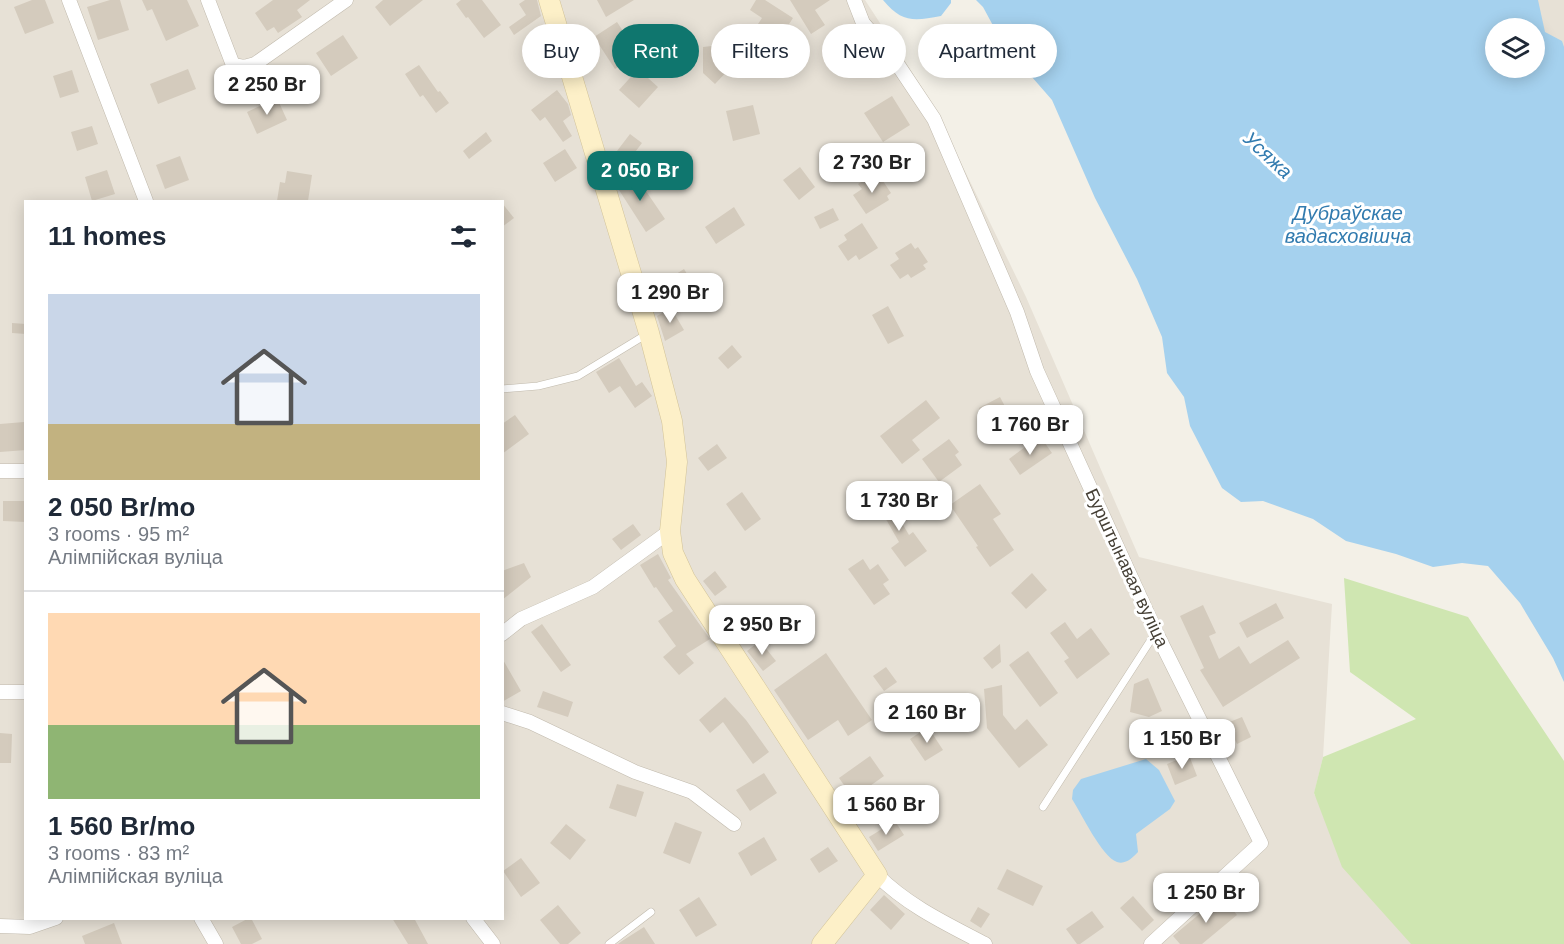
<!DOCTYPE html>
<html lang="en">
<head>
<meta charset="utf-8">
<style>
	:root { --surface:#fff; --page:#f2f2f3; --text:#1f2937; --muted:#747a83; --line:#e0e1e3; --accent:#0f766e }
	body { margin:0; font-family:Helvetica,sans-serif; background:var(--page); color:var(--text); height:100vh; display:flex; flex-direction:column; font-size:22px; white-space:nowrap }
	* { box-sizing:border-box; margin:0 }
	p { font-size:20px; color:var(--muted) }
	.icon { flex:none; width:33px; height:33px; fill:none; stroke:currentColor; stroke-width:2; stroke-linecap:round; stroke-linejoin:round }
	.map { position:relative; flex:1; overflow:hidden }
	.panel { position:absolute; left:24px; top:200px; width:480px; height:720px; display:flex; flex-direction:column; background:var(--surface); border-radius:0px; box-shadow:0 3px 15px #0003 }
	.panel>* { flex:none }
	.hud { position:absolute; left:522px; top:24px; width:570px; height:54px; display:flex; gap:12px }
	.buttons { position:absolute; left:1485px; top:18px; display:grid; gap:12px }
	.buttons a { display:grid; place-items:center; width:60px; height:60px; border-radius:50%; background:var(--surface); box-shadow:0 3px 15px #0003; font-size:30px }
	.price { position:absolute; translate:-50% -51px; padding:0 14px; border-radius:12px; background:#fff; color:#222; font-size:20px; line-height:39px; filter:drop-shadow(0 2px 3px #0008) }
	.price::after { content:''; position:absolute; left:50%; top:36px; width:18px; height:14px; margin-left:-9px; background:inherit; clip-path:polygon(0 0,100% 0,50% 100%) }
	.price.selected { background:var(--accent); color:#fff }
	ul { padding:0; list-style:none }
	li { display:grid; align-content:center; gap:12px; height:318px; padding:0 24px }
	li+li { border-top:2px solid var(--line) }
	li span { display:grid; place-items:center; height:186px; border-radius:0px; color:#555 }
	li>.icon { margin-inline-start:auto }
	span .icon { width:108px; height:108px; fill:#fffc; stroke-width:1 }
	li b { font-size:26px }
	h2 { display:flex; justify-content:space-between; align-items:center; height:72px; padding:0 24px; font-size:26px }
	.pill { padding:0 21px; border-radius:27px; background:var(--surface); box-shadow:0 3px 15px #0003; font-size:21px; line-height:54px }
	.pill.selected { background:var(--accent); color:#fff }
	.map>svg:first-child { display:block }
	.residential { fill:#e7e1d6; fill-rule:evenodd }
	.green { fill:#cfe6b1 }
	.water { fill:#a5d1ee; fill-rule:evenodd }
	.building { fill:#d4cbbd }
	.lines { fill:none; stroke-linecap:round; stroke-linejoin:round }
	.lane-casing { stroke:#c1baad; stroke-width:8 }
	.street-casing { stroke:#c1baad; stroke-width:15 }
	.secondary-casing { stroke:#d2c398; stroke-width:21 }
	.lane { stroke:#fff; stroke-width:7 }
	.street { stroke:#fff; stroke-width:14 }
	.secondary { stroke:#fdf0c8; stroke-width:20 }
	.labels { text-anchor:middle; stroke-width:6; stroke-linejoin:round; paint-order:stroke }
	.street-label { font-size:18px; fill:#464036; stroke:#fff }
	.water-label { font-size:20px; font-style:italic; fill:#327baf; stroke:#fff }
</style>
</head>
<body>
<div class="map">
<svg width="1564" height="944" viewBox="0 0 1564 944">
	<rect width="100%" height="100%" fill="#f3f0e7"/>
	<path class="residential" d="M0 0H865L932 103 1026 297 1139 557 1332 604 1323 757 1314 794 1412 944H0ZM26 201H502V918H26Z
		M1511 0H1564V53Z"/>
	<path class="green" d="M1344 578 1468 617 1564 761V944H1411L1342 867 1314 793 1323 757 1416 719 1350 672Z"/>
	<path class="water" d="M883 0H951V3L941 16C914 21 902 23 883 0Z
		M976 0H1538L1545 32 1562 41 1564 47V682L1553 658 1520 603 1488 566 1462 563 1433 567 1396 554 1346 541 1313 519 1263 501 1241 502 1222 488 1190 426 1184 397 1167 373 1162 337 1137 279 1095 198 1052 100 1003 44 983 7ZM1534 28V68H1496V28Z
		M1146 759 1159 770 1175 801 1170 809 1136 834 1138 852C1133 857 1126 865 1117 862 1102 857 1081 813 1072 799L1073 790 1081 779Z"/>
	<path class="building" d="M32 0H45L54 23 25 34 14 7Z
		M110 0H120L129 30 98 40 87 7Z
		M142 0H187L199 26 166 41 152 9 147 11Z
		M273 0H310L297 10 302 17 278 33 274 27 267 31 255 13Z
		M383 0H423L390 26 375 7Z
		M461 0H482L501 25 484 38 468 17 466 18 456 4Z
		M525 0H537L541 16 514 35 509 27 526 15 519 4Z
		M597 0H634L606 17Z
		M756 0H765L793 18 776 44 754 30 762 18 750 10Z
		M790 0H830L815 10 825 25 811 34Z
		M617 22 638 54 615 69 594 37Z
		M343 35 358 58 331 76 316 53Z
		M730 44 729 59 734 64 715 84 703 73V47Z
		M550 49 558 70 552 75 539 58Z
		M419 65 438 92 440 91 449 103 436 113 423 95 420 97 405 74Z
		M188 69 196 89 158 104 150 84Z
		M638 69 658 87 639 108 619 90Z
		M72 70 79 92 60 98 53 76Z
		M246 78 252 87 241 94 235 85Z
		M557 90 568 104 571 115 563 121 572 136 563 142 545 117 540 121 531 110Z
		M892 96 910 125 883 142 864 113Z
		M277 98 287 120 257 134 247 112Z
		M753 105 760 134 733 141 726 111Z
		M92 126 98 144 77 151 71 132Z
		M486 132 492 141 469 159 463 151Z
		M630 134 642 143 629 160 617 151Z
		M565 149 577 168 555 182 543 163Z
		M180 156 189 180 165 189 156 165Z
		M800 167 815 187 799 200 783 180Z
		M107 170 115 194 92 201 85 177Z
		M287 171 312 175 308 201H277L280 182 285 183Z
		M633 172 665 219 646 232 619 190 617 183Z
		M874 174 878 180 881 178 891 193 887 196 889 200 866 214 853 195 862 189 858 184Z
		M502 203 514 218 502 227Z
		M734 207 745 225 716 244 705 227Z
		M833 208 839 220 820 229 814 217Z
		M862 223 878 248 859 260 856 255 848 261 838 246 847 240 844 235Z
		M911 243 915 249 918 247 928 262 923 265 926 269 911 278 908 274 900 279 890 265 899 259 895 253Z
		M684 269 692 282 661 302 653 289Z
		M888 306 904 336 888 344 872 315Z
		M671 308 684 330 665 341 657 316Z
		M12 323 26 324V334L12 333Z
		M732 345 742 357 728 369 718 358Z
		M619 358 636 386 642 382 652 396 635 408 620 386 609 393 596 372Z
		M1000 397 1009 414 987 425 979 408Z
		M926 400 940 418 912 440 920 450 902 464 880 436Z
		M515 415 529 434 502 454V424Z
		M24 422 26 450 0 452V424Z
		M1040 436 1052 453 1020 475 1009 459Z
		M949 439 959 452 955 455 962 465 939 482 922 459Z
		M717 444 727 458 708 471 698 458Z
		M980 484 1001 514 993 519 1014 550 990 567 976 547 978 546 950 505Z
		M881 487 909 535 913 532 927 551 905 567 891 548 899 542 871 493Z
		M742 492 761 519 745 531 726 504Z
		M3 501H26V522L3 521Z
		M633 524 641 535 621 550 612 539Z
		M658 554 671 578 668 580 710 639 686 654 694 663 679 675 663 657 676 646 658 621 673 611 656 587 654 588 640 565Z
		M863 559 870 570 878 564 889 580 883 584 890 594 874 605 848 569Z
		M524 563 531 577 502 600V571Z
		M715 571 727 587 715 596 703 581Z
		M1032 573 1047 590 1026 609 1011 593Z
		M1276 603 1284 618 1247 638 1239 623Z
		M1203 605 1216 633 1209 636 1219 659 1239 646 1250 664 1288 640 1300 658 1223 707 1200 670 1204 668 1180 616Z
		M1065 622 1077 639 1091 628 1110 654 1077 679 1064 661 1069 658 1050 633Z
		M542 624 571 665 561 672 531 632Z
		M760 641 776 661 763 671 747 651Z
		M1000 644 1001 662 992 669 983 658Z
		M1028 651 1058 693 1040 707 1009 665Z
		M826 653 872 720 848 736 838 720 808 740 774 690Z
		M502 658 521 691 502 702Z
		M886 667 897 682 884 691 873 676Z
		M1148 678 1162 711 1149 717 1130 712 1134 684Z
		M1002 685 1003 715 1015 730 1027 719 1048 745 1019 768 987 728 984 689Z
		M543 691 573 702 568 717 537 707Z
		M725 697 746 720 769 752 753 764 723 722 710 733 699 720Z
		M1242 717 1251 737 1237 744 1227 723Z
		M928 727 943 750 925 761 910 739Z
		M0 733 12 734 11 763H0Z
		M1189 755 1197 776 1175 785 1167 764Z
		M870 756 884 776 853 798 839 778Z
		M764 773 777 793 750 811 736 790Z
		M617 784 644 792 636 817 609 808Z
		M895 821 904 835 878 851 869 837Z
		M675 822 702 832 690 864 663 853Z
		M566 824 586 840 570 860 550 843Z
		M764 837 777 860 751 876 738 853Z
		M828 847 838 861 819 873 810 859Z
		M521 858 540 883 521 897 503 871Z
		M1007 869 1043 886 1033 906 997 889Z
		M884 895 905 914 891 930 870 910Z
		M1133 896 1154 920 1142 931 1120 908Z
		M1221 896 1237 915 1202 944H1180L1173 936Z
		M699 897 717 925 696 937 679 910Z
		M558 905 581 933 568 944H560L540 920Z
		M978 907 990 914 981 928 970 921Z
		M1092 911 1104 927 1080 944H1077L1066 929Z
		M249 918H251L262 939 252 944H241L232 927Z
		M392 918H414L428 944H408Z
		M114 923 122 944H85L82 936Z
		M644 927 655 944H618L622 941Z"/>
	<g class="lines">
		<defs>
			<path id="lane" d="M502 389 538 386 578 376 647 334
				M1043 807 1156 632
				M609 944 651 912"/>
			<path id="street" d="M69 0 146 201
				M208 0 233 65 244 67 255 64 346 0
				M854 0 863 23 894 59 934 119 1017 312 1037 371 1156 632 1261 843 1151 944
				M0 471H26
				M502 634 521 619 593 587 670 531
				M0 692H26
				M502 713 530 722 635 772 692 792 734 824
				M877 875C908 906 947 924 985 944
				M201 918 216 944
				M473 918 493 944
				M0 926 30 927 56 918"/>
			<path id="secondary" d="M549 0 649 333 672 421 677 462 670 531 673 553 685 579 877 875 822 944"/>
		</defs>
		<use href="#lane" class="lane-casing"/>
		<use href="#street" class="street-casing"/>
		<use href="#secondary" class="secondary-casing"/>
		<use href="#lane" class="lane"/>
		<use href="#street" class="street"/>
		<use href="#secondary" class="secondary"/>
	</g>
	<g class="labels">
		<g class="street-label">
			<text transform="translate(1127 568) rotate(65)" y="6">Бурштынавая вуліца</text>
		</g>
		<g class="water-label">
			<text transform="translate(1268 155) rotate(43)" y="7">Усяжа</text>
			<text x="1348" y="220">Дубраўскае<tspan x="1348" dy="23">вадасховішча</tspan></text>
		</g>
	</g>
</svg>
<div class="buttons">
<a><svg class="icon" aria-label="layers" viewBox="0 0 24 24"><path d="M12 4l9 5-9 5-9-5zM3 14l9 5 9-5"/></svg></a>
</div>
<b class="price" style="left:267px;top:116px">2 250 Br</b>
<b class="price" style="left:872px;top:194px">2 730 Br</b>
<b class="price selected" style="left:640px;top:202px">2 050 Br</b>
<b class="price" style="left:670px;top:324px">1 290 Br</b>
<b class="price" style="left:1030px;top:456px">1 760 Br</b>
<b class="price" style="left:899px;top:532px">1 730 Br</b>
<b class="price" style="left:762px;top:656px">2 950 Br</b>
<b class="price" style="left:927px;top:744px">2 160 Br</b>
<b class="price" style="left:1182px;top:770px">1 150 Br</b>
<b class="price" style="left:886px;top:836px">1 560 Br</b>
<b class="price" style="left:1206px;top:924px">1 250 Br</b>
<div class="hud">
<a class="pill">Buy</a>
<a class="pill selected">Rent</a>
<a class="pill">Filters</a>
<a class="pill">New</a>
<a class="pill">Apartment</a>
</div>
<section class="panel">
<h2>11 homes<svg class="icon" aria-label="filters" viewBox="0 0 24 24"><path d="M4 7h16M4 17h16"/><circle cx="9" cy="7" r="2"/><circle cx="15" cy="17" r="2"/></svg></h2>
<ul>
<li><span style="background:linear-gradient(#c9d6e8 70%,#c2b280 0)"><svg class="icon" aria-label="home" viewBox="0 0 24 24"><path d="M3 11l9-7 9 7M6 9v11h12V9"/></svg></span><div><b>2 050 Br/mo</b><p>3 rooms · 95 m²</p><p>Алімпійская вуліца</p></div></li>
<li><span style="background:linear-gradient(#ffd9b3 60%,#8fb573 0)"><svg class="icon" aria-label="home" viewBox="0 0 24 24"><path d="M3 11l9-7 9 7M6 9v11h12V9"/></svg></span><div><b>1 560 Br/mo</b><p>3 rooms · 83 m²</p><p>Алімпійская вуліца</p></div></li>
</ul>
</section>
</div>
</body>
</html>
